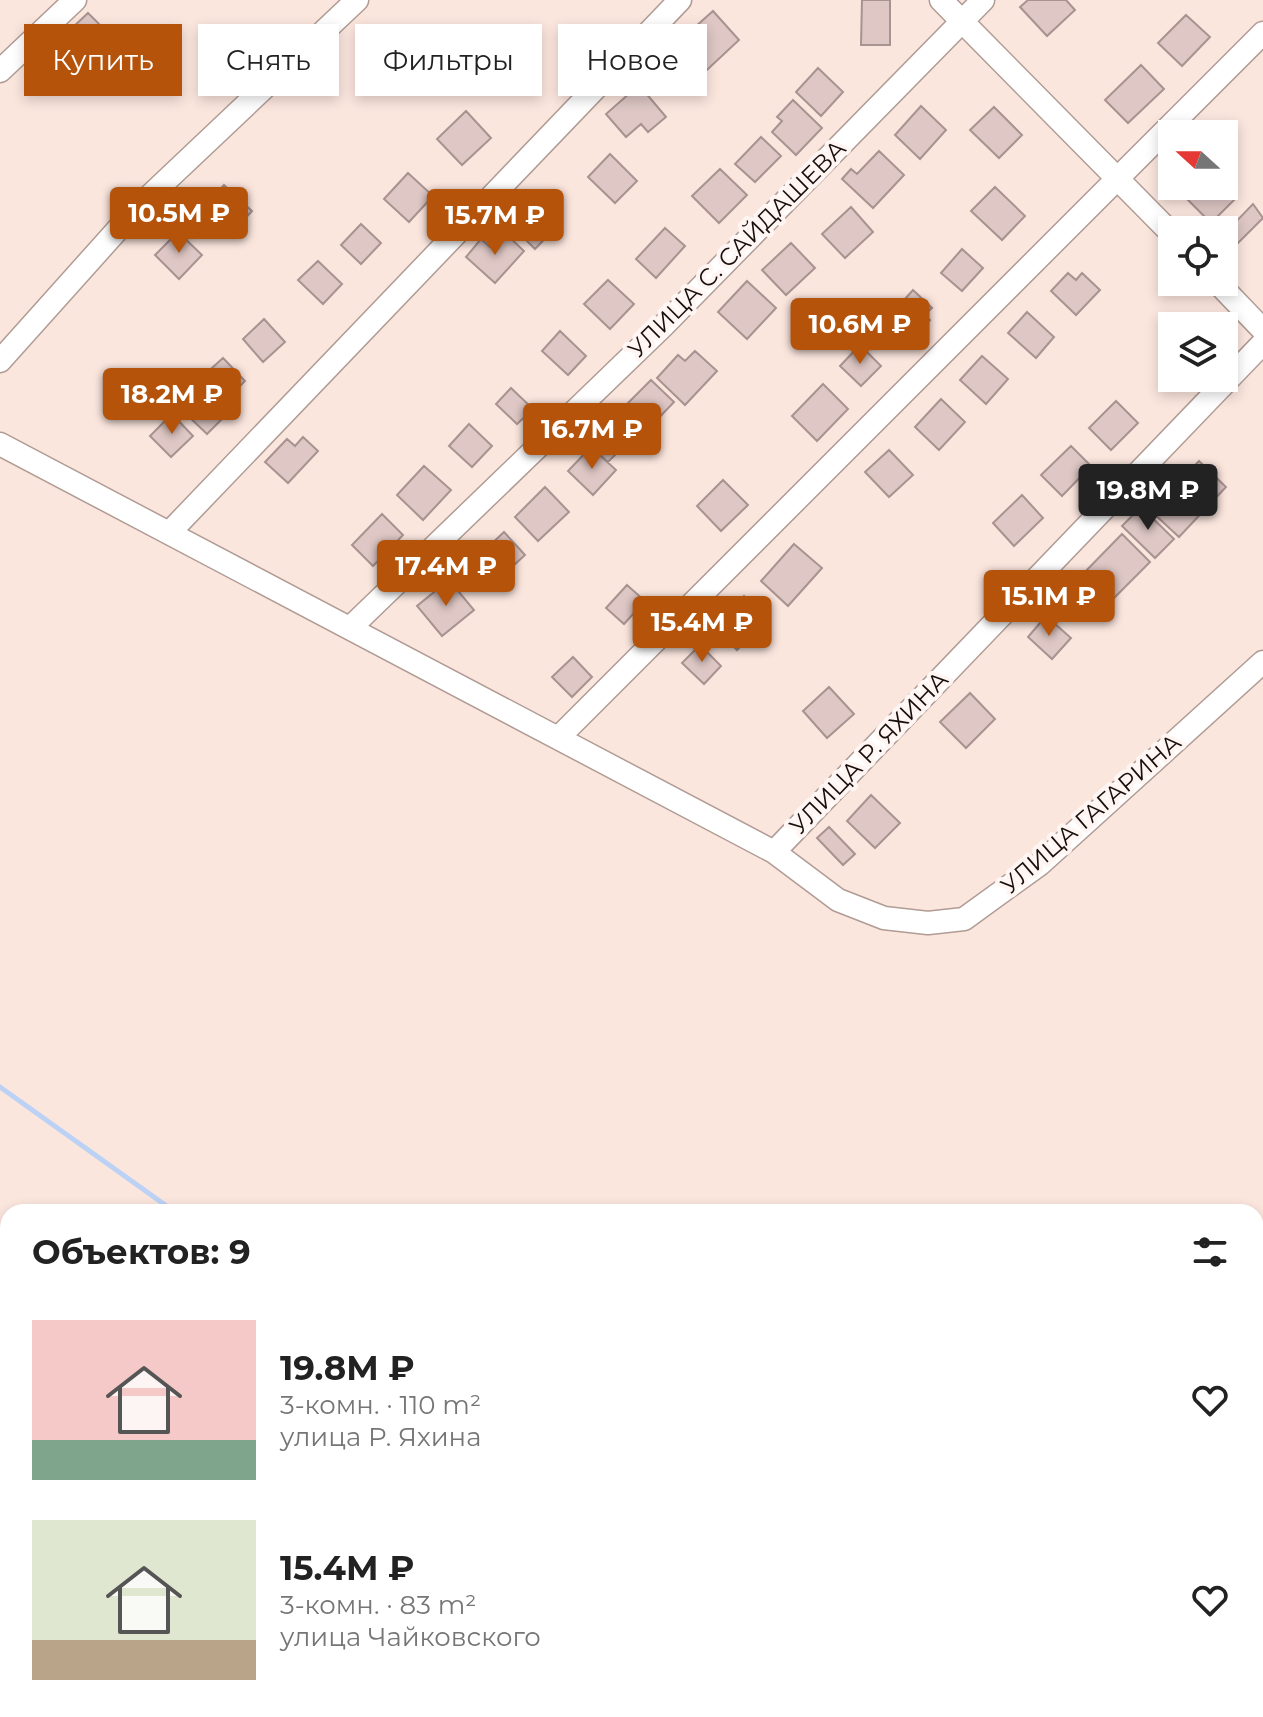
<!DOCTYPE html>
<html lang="ru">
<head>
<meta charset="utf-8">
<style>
	:root { --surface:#fff; --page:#f2f2f2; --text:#222; --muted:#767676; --accent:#b45309 }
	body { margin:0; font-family:Montserrat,sans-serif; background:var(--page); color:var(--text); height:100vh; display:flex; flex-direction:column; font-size:30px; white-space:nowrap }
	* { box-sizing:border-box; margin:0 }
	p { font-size:26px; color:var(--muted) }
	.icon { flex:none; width:44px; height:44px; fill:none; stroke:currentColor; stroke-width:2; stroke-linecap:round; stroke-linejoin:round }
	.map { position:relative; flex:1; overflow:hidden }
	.drawer { position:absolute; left:0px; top:1204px; width:1264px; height:514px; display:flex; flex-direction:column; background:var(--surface); border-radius:24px 24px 0 0; box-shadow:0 4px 12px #0003 }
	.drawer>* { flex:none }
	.banner { position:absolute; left:24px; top:24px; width:800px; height:72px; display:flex; gap:16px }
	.needle { width:52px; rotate:291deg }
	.fabs { position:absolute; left:1158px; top:120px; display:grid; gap:16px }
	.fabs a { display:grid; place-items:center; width:80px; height:80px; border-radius:0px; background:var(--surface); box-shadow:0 4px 12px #0003; font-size:40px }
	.price { position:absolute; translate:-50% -68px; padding:0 18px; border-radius:8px; background:var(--accent); color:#fff; font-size:26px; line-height:52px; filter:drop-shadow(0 2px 4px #0008) }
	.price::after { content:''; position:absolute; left:50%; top:48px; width:24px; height:18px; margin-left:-12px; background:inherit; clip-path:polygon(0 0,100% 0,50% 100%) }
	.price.current { background:#222; color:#fff }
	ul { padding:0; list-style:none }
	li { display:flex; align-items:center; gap:24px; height:200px; padding:0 32px }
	li span { display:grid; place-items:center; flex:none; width:224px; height:160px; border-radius:0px; color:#555 }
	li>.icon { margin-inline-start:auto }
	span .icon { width:96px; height:96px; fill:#fffc; stroke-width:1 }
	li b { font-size:34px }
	h2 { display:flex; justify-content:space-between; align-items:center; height:96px; padding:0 32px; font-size:34px }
	.tag { padding:0 28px; border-radius:0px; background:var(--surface); box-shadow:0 4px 12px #0003; font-size:28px; line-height:72px }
	.tag.current { background:var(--accent); color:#fff }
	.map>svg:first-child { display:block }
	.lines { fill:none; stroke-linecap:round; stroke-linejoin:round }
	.stream { stroke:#bcd2f5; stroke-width:5 }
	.building { fill:#dec7c5; stroke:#a89391; stroke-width:2 }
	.minor-casing { stroke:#b09c94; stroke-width:25 }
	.minor { stroke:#fff; stroke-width:22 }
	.labels { text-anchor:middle; stroke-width:8; stroke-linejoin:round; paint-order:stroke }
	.street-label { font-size:24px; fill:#160f0c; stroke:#fff6f3 }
</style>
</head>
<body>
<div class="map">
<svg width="1263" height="1717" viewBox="0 0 1263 1717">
	<rect width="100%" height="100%" fill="#fbe6de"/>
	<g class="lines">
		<path class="stream" d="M0 1087 175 1212
			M928 1710 941 1717"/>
	</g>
	<path class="building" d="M862 0H890V45H861Z
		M1028 0H1066L1075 10 1047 36 1020 7Z
		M713 11 739 40 694 82 667 52Z
		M88 13 111 36 94 53 71 29Z
		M1186 15 1210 37 1182 66 1158 43Z
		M56 45 73 62 60 76 42 58Z
		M1141 65 1164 89 1128 123 1105 100Z
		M818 68 843 92 821 116 796 92Z
		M639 85 666 117 648 132 641 124 626 137 606 114Z
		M793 100 822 128 796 155 772 132 782 121 777 117Z
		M921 106 946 130 920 159 895 135Z
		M994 107 1022 135 999 158 970 130Z
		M466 111 491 138 462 165 437 139Z
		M761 137 781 156 755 182 735 164Z
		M879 151 904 175 873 208 842 179 851 169 857 174Z
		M610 154 637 181 615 203 588 177Z
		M720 169 747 195 719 223 692 196Z
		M408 173 433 196 409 222 384 199Z
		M224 185 252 211 231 234 203 208Z
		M1174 186H1220L1234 200 1211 223Z
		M995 187 1025 216 1002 240 971 211Z
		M528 194 559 224 535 249 504 218Z
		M1253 204 1263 218 1234 247 1224 234Z
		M851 207 873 232 845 258 822 234Z
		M361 224 381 243 361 264 341 245Z
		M665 228 685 246 656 278 636 259Z
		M178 232 202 255 179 279 155 255Z
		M504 232 524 251 495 283 466 257 481 239 490 247Z
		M791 243 815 268 786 295 762 270Z
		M962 249 983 268 962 291 941 273Z
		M318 261 342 284 323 304 298 280Z
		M1068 273 1076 280 1082 273 1100 290 1076 315 1051 291Z
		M608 280 634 304 610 329 584 304Z
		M747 281 776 308 747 339 718 312Z
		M913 290 932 308 924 315 930 320 911 340 888 318Z
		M1027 312 1054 337 1036 358 1008 333Z
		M264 319 285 342 263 362 243 339Z
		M560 331 586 356 568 375 542 351Z
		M860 345 881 366 861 386 840 366Z
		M695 351 717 371 685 405 657 378 678 355 685 361Z
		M982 356 1008 379 986 404 960 380Z
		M223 358 245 381 224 402 201 378Z
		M651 380 674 402 651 426 627 404Z
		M823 384 848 409 817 441 792 416Z
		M511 388 533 409 517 424 496 404Z
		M200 397 222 419 207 434 185 413Z
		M941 399 965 422 939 450 915 427Z
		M1116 401 1138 423 1111 450 1089 428Z
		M617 407 646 435 633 448 605 420Z
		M172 414 193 436 171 457 150 436Z
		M599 422 624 446 608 462 591 447 586 452 578 443Z
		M469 424 492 446 472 467 449 446Z
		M303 437 318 451 288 483 265 462 287 439 295 446Z
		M1071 446 1091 466 1062 496 1041 475Z
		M591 447 616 470 593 495 568 471Z
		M889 450 913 475 889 497 865 472Z
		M1199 461 1226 487 1179 537 1151 511Z
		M424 466 451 490 423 520 397 495Z
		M723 480 748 505 721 531 697 506Z
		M545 487 569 512 538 541 515 517Z
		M1022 495 1043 518 1014 546 993 523Z
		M1141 507 1174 539 1155 558 1122 526Z
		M382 514 403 535 373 566 352 545Z
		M504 532 525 555 488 589 468 566Z
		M1122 534 1150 562 1104 608 1076 581Z
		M794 544 822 568 788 606 761 581Z
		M449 580 474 610 442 636 417 606Z
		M627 585 645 601 624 624 606 608Z
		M744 596 767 620 737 650 713 626Z
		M1046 616 1071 638 1052 659 1028 637Z
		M700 645 721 666 704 684 682 663Z
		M573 657 592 677 572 697 552 677Z
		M829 687 854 714 827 738 803 711Z
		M970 693 995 719 966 748 940 722Z
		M871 795 900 823 875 848 847 821Z
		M829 827 855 854 843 865 817 838Z"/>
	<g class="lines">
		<defs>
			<path id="minor" d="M941 0 1172 234
				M0 71 75 0
				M1217 282 1263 330
				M0 361 137 208 357 0
				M0 444 774 852 838 900 884 918 928 923 964 919 1040 864 1263 662
				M169 533 680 0
				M350 628 664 325 983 0
				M558 738 1263 33
				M774 852 1263 343
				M0 1424 8 1431
				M0 1574 8 1542
				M562 1710 569 1717
				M263 1717 264 1710
				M356 1717 364 1710"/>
		</defs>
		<use href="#minor" class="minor-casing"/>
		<use href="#minor" class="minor"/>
	</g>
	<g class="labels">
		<g class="street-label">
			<text transform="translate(737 249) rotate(-45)" y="8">УЛИЦА С. САЙДАШЕВА</text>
			<text transform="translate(869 753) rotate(-46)" y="8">УЛИЦА Р. ЯХИНА</text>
			<text transform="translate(1091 814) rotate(-41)" y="8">УЛИЦА ГАГАРИНА</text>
		</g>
	</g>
</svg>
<div class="fabs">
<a><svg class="needle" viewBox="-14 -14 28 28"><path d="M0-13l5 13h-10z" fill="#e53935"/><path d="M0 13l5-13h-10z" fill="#767676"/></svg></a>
<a><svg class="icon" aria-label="locate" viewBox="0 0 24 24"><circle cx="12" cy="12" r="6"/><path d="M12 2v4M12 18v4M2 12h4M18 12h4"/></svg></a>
<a><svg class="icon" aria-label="layers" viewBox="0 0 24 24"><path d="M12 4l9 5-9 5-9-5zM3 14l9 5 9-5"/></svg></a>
</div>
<b class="price" style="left:179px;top:255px">10.5M ₽</b>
<b class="price" style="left:495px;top:257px">15.7M ₽</b>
<b class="price" style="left:860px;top:366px">10.6M ₽</b>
<b class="price" style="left:172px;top:436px">18.2M ₽</b>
<b class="price" style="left:592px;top:471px">16.7M ₽</b>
<b class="price current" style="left:1148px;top:532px">19.8M ₽</b>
<b class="price" style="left:446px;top:608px">17.4M ₽</b>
<b class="price" style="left:1049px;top:638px">15.1M ₽</b>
<b class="price" style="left:702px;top:664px">15.4M ₽</b>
<div class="banner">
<a class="tag current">Купить</a>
<a class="tag">Снять</a>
<a class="tag">Фильтры</a>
<a class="tag">Новое</a>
</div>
<section class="drawer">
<h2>Объектов: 9<svg class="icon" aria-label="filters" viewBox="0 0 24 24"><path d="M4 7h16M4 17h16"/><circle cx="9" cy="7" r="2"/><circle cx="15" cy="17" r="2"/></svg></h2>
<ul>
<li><span style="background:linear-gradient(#f6c9c9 75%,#7fa58c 0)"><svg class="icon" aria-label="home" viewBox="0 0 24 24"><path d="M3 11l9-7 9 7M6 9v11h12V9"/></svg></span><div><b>19.8M ₽</b><p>3-комн. · 110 m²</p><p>улица Р. Яхина</p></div><svg class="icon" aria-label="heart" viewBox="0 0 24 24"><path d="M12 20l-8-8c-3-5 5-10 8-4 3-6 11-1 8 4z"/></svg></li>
<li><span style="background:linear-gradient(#dfe7d0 75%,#b9a48a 0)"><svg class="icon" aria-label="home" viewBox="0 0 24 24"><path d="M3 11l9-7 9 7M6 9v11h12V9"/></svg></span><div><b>15.4M ₽</b><p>3-комн. · 83 m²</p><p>улица Чайковского</p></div><svg class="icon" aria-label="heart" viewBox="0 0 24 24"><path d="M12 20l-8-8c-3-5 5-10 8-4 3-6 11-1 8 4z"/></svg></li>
</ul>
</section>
</div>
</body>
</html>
